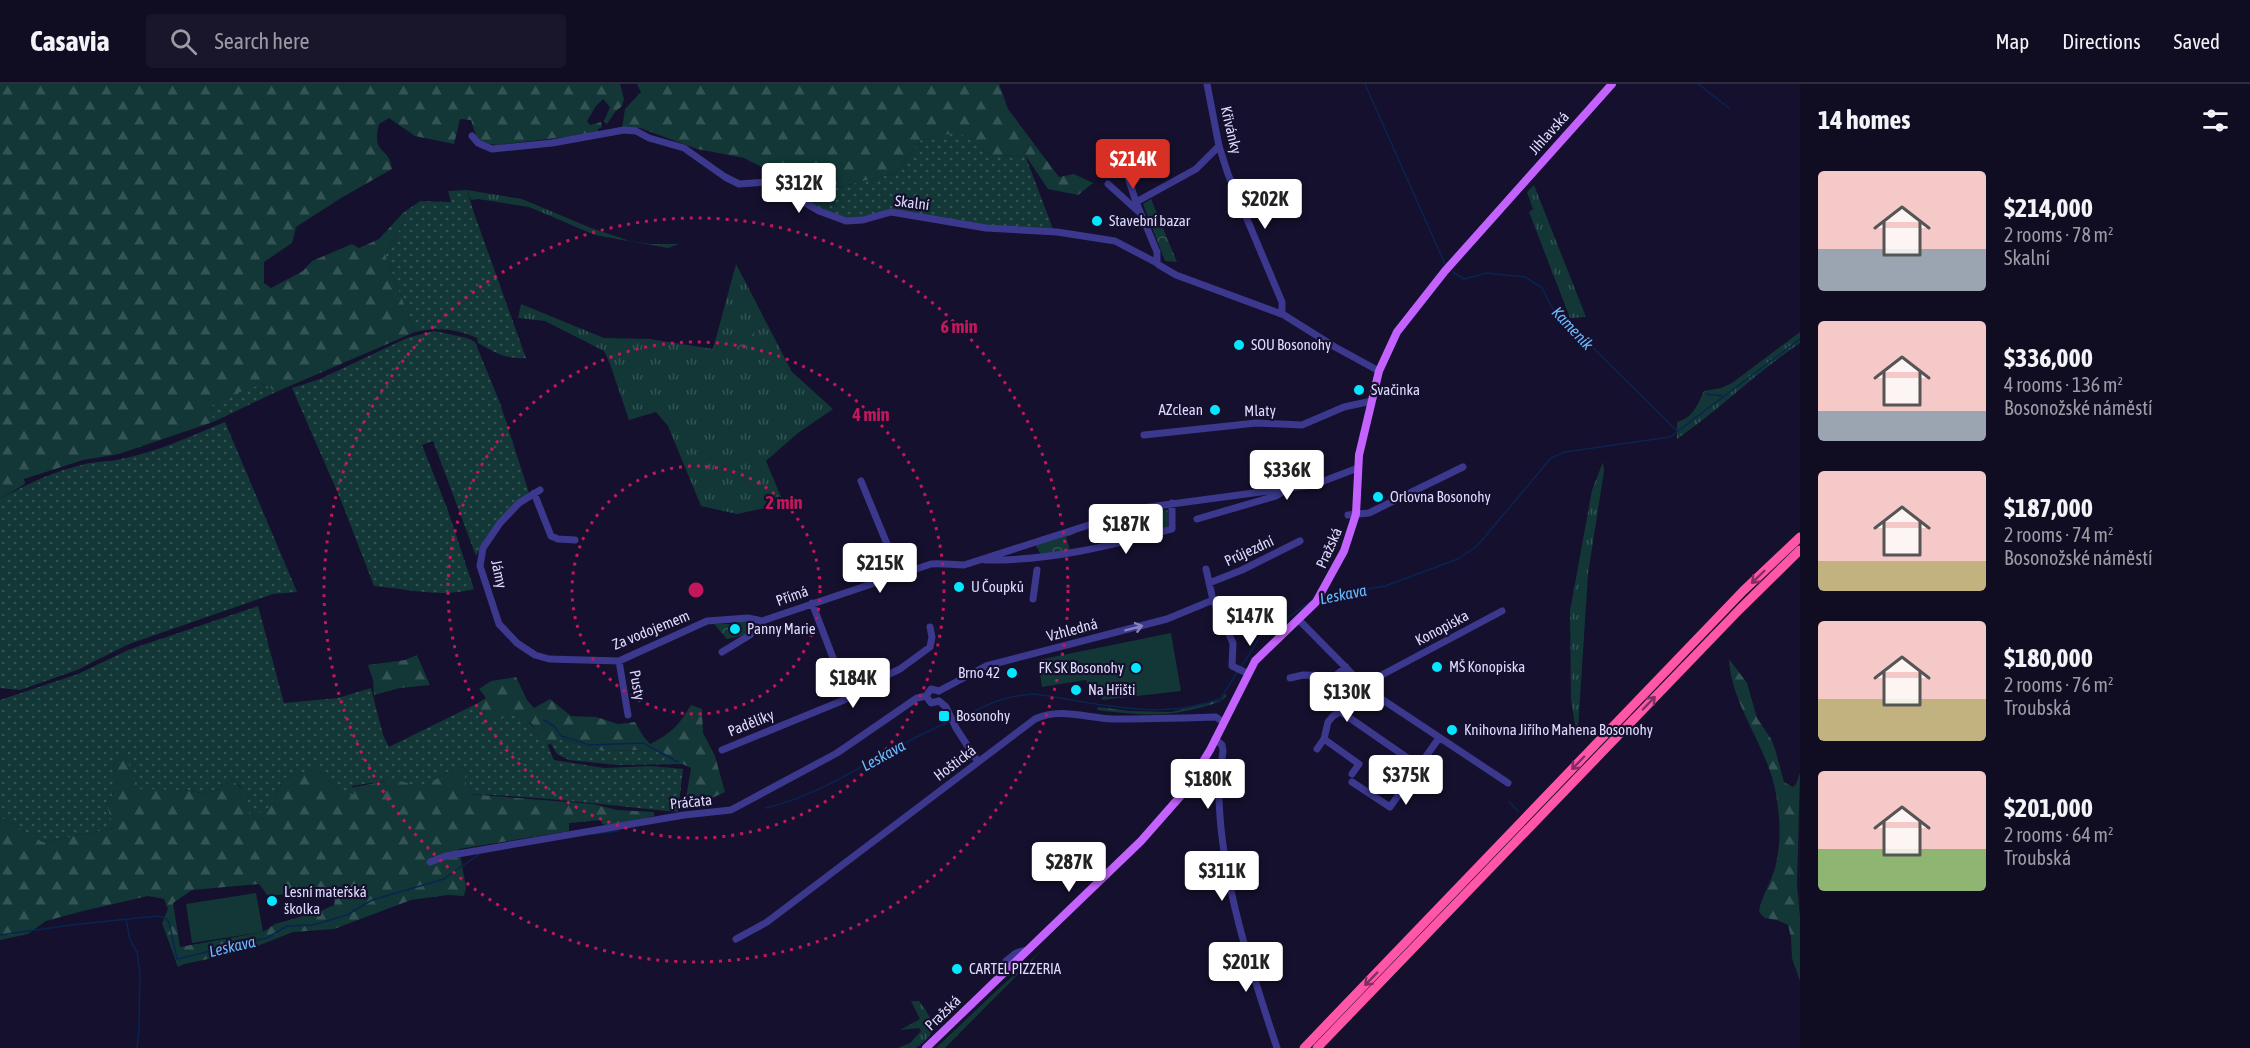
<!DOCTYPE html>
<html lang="en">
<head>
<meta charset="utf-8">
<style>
	:root { --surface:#100c22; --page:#19152a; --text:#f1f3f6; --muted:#9c9ba5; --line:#302c40; --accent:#d93025 }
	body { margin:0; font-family:"Asap Condensed",sans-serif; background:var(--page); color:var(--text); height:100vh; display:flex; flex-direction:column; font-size:22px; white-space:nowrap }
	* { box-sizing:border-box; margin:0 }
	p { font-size:20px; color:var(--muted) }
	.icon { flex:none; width:33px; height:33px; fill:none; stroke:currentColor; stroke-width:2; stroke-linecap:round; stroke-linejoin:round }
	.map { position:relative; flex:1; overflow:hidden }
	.side { display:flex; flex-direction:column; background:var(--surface); width:450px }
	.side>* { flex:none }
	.price { position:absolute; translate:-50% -51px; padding:0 14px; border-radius:6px; background:#fff; color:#222; font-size:20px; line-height:39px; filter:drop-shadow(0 2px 3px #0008) }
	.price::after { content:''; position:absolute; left:50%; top:36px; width:18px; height:14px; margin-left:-9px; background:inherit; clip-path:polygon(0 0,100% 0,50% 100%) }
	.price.on { background:var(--accent); color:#fff }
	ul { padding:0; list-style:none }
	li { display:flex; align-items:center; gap:18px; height:150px; padding:0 18px }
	li span { display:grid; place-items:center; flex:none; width:168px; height:120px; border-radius:6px; color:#555 }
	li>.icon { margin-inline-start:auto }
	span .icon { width:72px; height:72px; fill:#fffc; stroke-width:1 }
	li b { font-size:26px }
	h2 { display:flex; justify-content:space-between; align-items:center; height:72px; padding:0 18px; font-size:26px }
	header { display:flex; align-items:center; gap:36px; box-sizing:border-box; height:84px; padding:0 30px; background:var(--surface); border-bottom:2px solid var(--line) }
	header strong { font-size:28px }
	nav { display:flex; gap:33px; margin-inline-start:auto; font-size:21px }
	.search { width:420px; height:54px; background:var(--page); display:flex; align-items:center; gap:15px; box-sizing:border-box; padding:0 21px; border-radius:6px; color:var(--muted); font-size:22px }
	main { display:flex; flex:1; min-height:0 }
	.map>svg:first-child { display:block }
	.grass { fill:url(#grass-tufts) }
	.forest { fill:url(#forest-firs); fill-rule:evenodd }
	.park { fill:url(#park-crowns) }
	.garden { fill:url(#garden-dots) }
	.pitch { fill:#123736 }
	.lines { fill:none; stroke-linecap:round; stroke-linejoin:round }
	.stream { stroke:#0a2452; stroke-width:1.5 }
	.minor { stroke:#3b388e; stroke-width:7 }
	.major { stroke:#c462ff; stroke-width:8 }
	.highway { stroke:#ff56a7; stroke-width:9 }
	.oneway { stroke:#7e3064 }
	.oneway2 { stroke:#8581c1 }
	.ring { fill:none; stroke:#c2185b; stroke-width:3; stroke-dasharray:3 6 }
	.poi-dot { fill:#07e6ff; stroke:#15102d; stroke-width:2 }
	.labels { text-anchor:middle; stroke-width:4.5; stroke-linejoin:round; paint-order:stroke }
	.street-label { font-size:15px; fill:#dfdbff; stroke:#15102d }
	.poi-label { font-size:15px; fill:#dfdbff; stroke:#15102d; text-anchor:start }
	.water-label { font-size:16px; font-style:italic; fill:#69baff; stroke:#15102d }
	.centre { fill:#c2185b; stroke:#15102d; stroke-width:3 }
	.ring-label { font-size:18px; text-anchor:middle; font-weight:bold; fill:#c2185b; stroke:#15102d; stroke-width:4.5; stroke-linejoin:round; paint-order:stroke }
</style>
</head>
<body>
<header>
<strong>Casavia</strong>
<div class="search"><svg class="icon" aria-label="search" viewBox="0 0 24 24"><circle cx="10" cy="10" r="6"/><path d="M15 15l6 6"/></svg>Search here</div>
<nav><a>Map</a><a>Directions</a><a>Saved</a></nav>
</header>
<main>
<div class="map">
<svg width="1800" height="964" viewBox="0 0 1800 964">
	<defs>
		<pattern id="grass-tufts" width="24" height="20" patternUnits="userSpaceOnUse" patternTransform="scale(1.5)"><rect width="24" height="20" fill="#123736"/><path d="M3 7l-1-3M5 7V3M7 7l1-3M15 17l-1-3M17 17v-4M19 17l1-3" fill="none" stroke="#345354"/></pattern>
		<pattern id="forest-firs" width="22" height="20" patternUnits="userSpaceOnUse" patternTransform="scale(1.5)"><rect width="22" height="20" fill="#123736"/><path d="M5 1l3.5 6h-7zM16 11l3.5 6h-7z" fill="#345354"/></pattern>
		<pattern id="park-crowns" width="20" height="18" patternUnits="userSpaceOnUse" patternTransform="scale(1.5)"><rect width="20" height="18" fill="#123736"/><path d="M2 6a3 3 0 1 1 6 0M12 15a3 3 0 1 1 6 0" fill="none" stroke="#345354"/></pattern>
		<pattern id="garden-dots" width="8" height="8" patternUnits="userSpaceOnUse" patternTransform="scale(1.5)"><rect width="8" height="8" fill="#123736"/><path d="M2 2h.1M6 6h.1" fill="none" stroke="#345354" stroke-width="1.8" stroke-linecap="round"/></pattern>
	</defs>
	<rect width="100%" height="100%" fill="#15102d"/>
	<path class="grass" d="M1534 101 1586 233 1570 234 1529 128 1533 125 1527 108Z
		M467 106 522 115 591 144 630 157 650 160H679L668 164 595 151 529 123 478 115 471 116Z
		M736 180 792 288 833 325 798 349 766 377 784 420 737 430 701 422 668 342 656 328 629 336 610 280 604 267 545 237 518 234 521 220 604 254 650 255 713 265Z
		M1800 248V259C1757 288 1720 325 1677 355V338C1693 334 1698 320 1704 307L1721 304 1732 299Z
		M1603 378 1604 387 1588 490 1578 645 1576 646 1571 616 1570 527 1592 406Z
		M1043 865 945 964H936L995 908Z
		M911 917H919C925 924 936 940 931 949 928 955 921 960 916 964H898L910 959 921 947 919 944 900 946 920 935Z"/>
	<path class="forest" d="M0 0H620L624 15 622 22 615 28 607 40 604 37 610 23 603 15 596 22 587 37 590 41 601 38 602 43 598 45V49L497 61 478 58 471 36 460 35 454 60 415 52 389 34 379 40C371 72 389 61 392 85L341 114 296 143 292 159 264 178V199L271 204 303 187 312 177 352 160 359 164 379 155 403 129 405 137 385 170 415 248 276 308 264 300 211 322 213 338 119 370 83 376 24 395 25 400 0 415Z
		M637 0H999L1008 25 1059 93 1074 90 1093 99 1078 111 1048 105 1025 71 992 72 958 49 921 56 896 89 808 111 771 88 744 74 697 65 640 44H622L625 25 641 8Z
		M417 571 430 601 400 604 374 611 373 596 368 581 405 576Z
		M1729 575 1747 599 1757 634 1771 655 1775 665 1784 698 1793 703 1796 700 1800 689 1797 800 1800 833V897L1792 874 1791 853 1788 841 1777 836 1765 834 1759 828C1761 813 1771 799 1775 784 1782 759 1780 730 1775 705 1766 661 1731 620 1729 575Z
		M516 593 527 616 534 624 550 615 571 632 596 633 618 640 635 638 643 652 650 660C672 649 678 642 691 621L702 625 703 649 715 672 725 708 712 714 705 711 698 713 693 724 687 723 686 714 691 684 652 666 602 667 561 655 548 661 531 639 511 632 486 640 476 620 486 614 479 605 491 597Z
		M1225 610 1227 612 1221 617C1174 634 1146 632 1097 626L1098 623 1130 627 1171 628 1221 616Z
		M125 670 184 706 209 710 232 696 267 727 284 694 317 685 339 706 392 696 429 699 451 686 453 688 464 682 468 710 593 720 617 726 654 728V732L610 742 602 740 601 736 569 739V747L459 765 466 803 464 812 448 811 411 816 334 845 293 848 242 868 184 880 178 883 162 839 168 825 164 815 148 812 83 827 46 837 28 850 0 856V733L43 758 114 744 106 720 118 702 113 682ZM259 800 268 812C289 810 317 804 335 816L334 821 321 827 275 840 263 848 180 863 173 819 192 806Z"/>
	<path class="park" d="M1151 115 1177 178 1165 177 1143 120Z
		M756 249 765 268 733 272 724 254Z
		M1168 426V444L1133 453 1126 433Z
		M1075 447 1076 449 1066 453 1070 466 1041 471 1036 462 1038 459Z
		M740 537 750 538 752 544 749 550 727 555 714 540H732Z"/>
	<path class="garden" d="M958 48 992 72 1025 71 1053 145 989 142 907 129C889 119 872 134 853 136 836 137 819 123 805 116L808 111 896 89 921 56Z
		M467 106 474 129 526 274C507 276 494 268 478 259L477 254C458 245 435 243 415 248L385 170 405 137 403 129 420 117 451 118 448 107Z
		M434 247 467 254 475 258 500 319 529 409C505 426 490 447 476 472L433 357 422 361 447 424 474 505C441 514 408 505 374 502L340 414 292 304 320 295 407 254Z
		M264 300 276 308 213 338 211 322 244 306Z
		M225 338 297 508 273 510 129 560 77 586 20 606 0 604V415C26 400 55 387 85 380 97 377 109 378 121 375 157 368 191 352 225 338Z
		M258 522 284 619 338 614 371 604 383 651 389 663 476 620 486 639 511 632 521 631 544 653 554 676 604 684 651 682 683 685 678 728C608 721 538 712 467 710L464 682 453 688 451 686 429 699 414 702C397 692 371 700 352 702L354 710 342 713 339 706 317 685 284 694 267 727 250 731 242 704 232 696 209 710 184 706 139 705 125 671 113 682 118 702 106 720 114 744 43 758 0 733V616L78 590 128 566Z
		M560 655 602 667 652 666 654 664 684 680 617 681 569 676 557 670 551 660Z"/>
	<path class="pitch" d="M1171 549 1181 607 1102 616 1100 604 1088 605 1086 596 1042 603 1038 576Z
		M256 809 263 848 192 859 186 820Z"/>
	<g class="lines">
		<path class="stream" d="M1365 0 1445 180
			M1698 0 1729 24
			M1453 188 1464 195 1487 189 1525 193 1542 204 1555 229 1570 241 1677 347
			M1706 310 1723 312
			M1323 513 1385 502 1458 475 1477 462 1551 374 1565 368 1670 353 1800 255
			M1241 583 1260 553 1313 516
			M544 636 555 643 561 652 590 661 643 659 678 678
			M954 636C986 623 998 612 1035 610 1095 619 1162 638 1221 614L1238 587
			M1509 718 1518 727
			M766 724C832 708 887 663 949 638
			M593 750 619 747
			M126 835 130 856 137 868 140 889 139 945 137 964
			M0 851 71 841 157 832 165 834 169 838 177 875 267 854 287 842 313 841 347 831 372 816 444 795 482 768"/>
		<path class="minor" d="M1207 0 1219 62 1228 90 1282 218V230
			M472 52 478 59 492 65 552 59 624 46 636 47 649 54 684 64 725 93 739 100 767 98 773 100 819 127 846 137 863 136 891 128 986 144 1057 148 1115 157 1157 179
			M1121 72 1136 118 1157 168V179L1159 181 1176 191 1284 231 1335 263 1379 287
			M1108 100 1140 129
			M1136 118 1196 85 1219 62
			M1144 351 1256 339 1302 341 1344 323 1372 317
			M861 397 899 489
			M540 406 519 419 500 439 483 464 480 482 499 540 517 559 535 571 549 575 619 577 707 537 748 534 762 537
			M534 409 551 452 558 455 575 456
			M1348 431 1369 429 1463 383
			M1197 435 1276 412 1287 405
			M985 476C1049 477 1111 462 1172 445V419
			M1206 485 1213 516 1233 559 1232 582 1247 589
			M1209 499 1242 486 1300 457
			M1033 515 1037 486
			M812 519 848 613
			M1299 536 1368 606 1508 699
			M722 568 750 551 762 537 931 480C942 479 953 481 964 481L1142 424 1313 401 1358 384
			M619 577 628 631
			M1290 594 1303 591 1335 592 1346 583
			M1363 601 1502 527
			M939 607 986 582 1167 535 1213 516
			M939 607 931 605 926 612 931 619 939 617
			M939 617 946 623 956 644 978 678
			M1341 628 1419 682
			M1215 655 1222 661 1223 667C1221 682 1219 698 1219 713 1221 796 1251 886 1277 964
			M1324 655 1359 680 1352 690
			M1317 665 1324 655 1328 638 1333 632 1358 617 1368 606
			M722 666 844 616 868 600 900 585 930 563 932 553 930 543
			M1352 698 1390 723 1439 654
			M1387 701 1400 709
			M430 778 446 772 684 731 731 726 837 669 917 614 926 612
			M736 855 767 838 1035 635C1060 623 1086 634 1113 635 1147 635 1182 634 1216 633L1223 638
			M1006 877 1016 869 1030 865"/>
		<path class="major" d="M926 964 1141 757 1185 707 1210 666 1255 577 1316 518 1344 467 1356 430 1359 371 1379 287 1397 248 1445 187 1612 0"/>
		<path class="highway" d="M1304 964 1743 507 1800 453
			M1317 964 1740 525 1800 466"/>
	</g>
	<defs><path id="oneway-shaft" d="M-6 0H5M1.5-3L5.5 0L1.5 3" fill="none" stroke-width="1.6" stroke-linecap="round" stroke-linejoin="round" transform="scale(1.5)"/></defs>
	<g class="oneway">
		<use href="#oneway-shaft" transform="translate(1758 493) rotate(136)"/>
		<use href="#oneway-shaft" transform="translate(1649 619) rotate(-46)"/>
		<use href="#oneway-shaft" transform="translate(1578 679) rotate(134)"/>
		<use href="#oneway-shaft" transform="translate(1371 895) rotate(134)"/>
	</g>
	<use class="oneway2" href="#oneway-shaft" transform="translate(1134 544) rotate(-15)"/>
	<g class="ring">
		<circle cx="696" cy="506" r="124"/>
		<circle cx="696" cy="506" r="248"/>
		<circle cx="696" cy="506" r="372"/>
	</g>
	<g class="poi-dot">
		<circle cx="1097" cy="137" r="6"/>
		<circle cx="1239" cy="261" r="6"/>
		<circle cx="1359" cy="306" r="6"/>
		<circle cx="1215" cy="326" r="6"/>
		<circle cx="1378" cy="413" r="6"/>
		<circle cx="959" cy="503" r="6"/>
		<circle cx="735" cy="545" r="6"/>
		<circle cx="1437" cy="583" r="6"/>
		<circle cx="1136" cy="584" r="6"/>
		<circle cx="1012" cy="589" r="6"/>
		<circle cx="1076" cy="606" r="6"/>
		<rect x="938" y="626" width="12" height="12" rx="3"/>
		<circle cx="1452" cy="646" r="6"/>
		<circle cx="272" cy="817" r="6"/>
		<circle cx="957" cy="885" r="6"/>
	</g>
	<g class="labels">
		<g class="street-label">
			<text transform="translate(1231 46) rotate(77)" y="5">Křivánky</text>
			<text transform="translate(1549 49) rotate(-48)" y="5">Jihlavská</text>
			<text transform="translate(912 119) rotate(7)" y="5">Skalní</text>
			<text transform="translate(1260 327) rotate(-1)" y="5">Mlaty</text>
			<text transform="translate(1329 464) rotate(-66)" y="5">Pražská</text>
			<text transform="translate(1249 467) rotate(-25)" y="5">Průjezdní</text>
			<text transform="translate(499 490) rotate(78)" y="5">Jámy</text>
			<text transform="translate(792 512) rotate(-20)" y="5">Přímá</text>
			<text transform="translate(1442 544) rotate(-28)" y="5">Konopiska</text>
			<text transform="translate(651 546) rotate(-22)" y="5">Za vodojemem</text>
			<text transform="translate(1072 546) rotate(-15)" y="5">Vzhledná</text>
			<text transform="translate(637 601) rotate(80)" y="5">Pusty</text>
			<text transform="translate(751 639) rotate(-22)" y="5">Padělíky</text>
			<text transform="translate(955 679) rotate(-37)" y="5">Hoštická</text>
			<text transform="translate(691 718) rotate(-6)" y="5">Práčata</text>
			<text transform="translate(943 929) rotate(-44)" y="5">Pražská</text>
		</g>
		<g class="poi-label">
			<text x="1109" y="142">Stavební bazar</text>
			<text x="1251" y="266">SOU Bosonohy</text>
			<text x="1371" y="311">Svačinka</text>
			<text x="1203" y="331" text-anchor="end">AZclean</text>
			<text x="1390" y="418">Orlovna Bosonohy</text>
			<text x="971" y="508">U Čoupků</text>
			<text x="747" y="550">Panny Marie</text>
			<text x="1449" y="588">MŠ Konopiska</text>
			<text x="1124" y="589" text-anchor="end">FK SK Bosonohy</text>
			<text x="1000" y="594" text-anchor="end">Brno 42</text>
			<text x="1088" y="611">Na Hřišti</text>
			<text x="956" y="637">Bosonohy</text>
			<text x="1464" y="651">Knihovna Jiřího Mahena Bosonohy</text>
			<text x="284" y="813">Lesní mateřská<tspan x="284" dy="17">školka</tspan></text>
			<text x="969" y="890">CARTEL PIZZERIA</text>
		</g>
		<g class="water-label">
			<text transform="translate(1573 244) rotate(47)" y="6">Kameník</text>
			<text transform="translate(1343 510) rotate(-11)" y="6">Leskava</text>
			<text transform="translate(883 671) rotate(-29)" y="6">Leskava</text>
			<text transform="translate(232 862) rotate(-13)" y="6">Leskava</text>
		</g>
	</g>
	<circle cx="696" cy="506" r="9" class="centre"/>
	<g class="ring-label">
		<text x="959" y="249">6 min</text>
		<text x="871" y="337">4 min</text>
		<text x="784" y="425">2 min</text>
	</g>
</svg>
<b class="price on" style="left:1133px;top:106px">$214K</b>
<b class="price" style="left:799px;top:130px">$312K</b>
<b class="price" style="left:1265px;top:146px">$202K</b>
<b class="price" style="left:1287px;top:417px">$336K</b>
<b class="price" style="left:1126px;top:471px">$187K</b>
<b class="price" style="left:880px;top:510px">$215K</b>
<b class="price" style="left:1250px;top:563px">$147K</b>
<b class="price" style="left:853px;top:625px">$184K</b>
<b class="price" style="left:1347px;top:639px">$130K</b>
<b class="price" style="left:1406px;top:722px">$375K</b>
<b class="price" style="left:1208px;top:726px">$180K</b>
<b class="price" style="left:1069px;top:809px">$287K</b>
<b class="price" style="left:1222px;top:818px">$311K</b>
<b class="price" style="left:1246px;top:909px">$201K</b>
</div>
<section class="side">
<h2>14 homes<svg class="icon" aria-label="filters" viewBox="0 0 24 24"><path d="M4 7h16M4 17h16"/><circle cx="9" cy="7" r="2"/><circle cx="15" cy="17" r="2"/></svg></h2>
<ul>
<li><span style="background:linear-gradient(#f6c9c9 65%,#9aa5b1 0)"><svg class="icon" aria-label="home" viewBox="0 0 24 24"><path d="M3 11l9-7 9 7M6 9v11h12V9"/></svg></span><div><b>$214,000</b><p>2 rooms · 78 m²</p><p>Skalní</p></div></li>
<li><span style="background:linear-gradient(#f6c9c9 75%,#9aa5b1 0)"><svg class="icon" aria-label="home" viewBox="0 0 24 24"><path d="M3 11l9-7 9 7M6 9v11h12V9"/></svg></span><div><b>$336,000</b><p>4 rooms · 136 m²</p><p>Bosonožské náměstí</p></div></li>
<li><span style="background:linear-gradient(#f6c9c9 75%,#c2b280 0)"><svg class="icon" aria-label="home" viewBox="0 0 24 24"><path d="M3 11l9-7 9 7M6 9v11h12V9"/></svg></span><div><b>$187,000</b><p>2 rooms · 74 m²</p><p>Bosonožské náměstí</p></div></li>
<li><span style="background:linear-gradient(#f6c9c9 65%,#c2b280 0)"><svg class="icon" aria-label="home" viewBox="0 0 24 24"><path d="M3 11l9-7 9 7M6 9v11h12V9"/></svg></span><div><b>$180,000</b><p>2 rooms · 76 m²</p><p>Troubská</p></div></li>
<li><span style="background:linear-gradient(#f6c9c9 65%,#8fb573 0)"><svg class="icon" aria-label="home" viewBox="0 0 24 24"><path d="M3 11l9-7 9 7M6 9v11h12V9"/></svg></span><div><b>$201,000</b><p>2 rooms · 64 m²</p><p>Troubská</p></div></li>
</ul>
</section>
</main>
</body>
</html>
